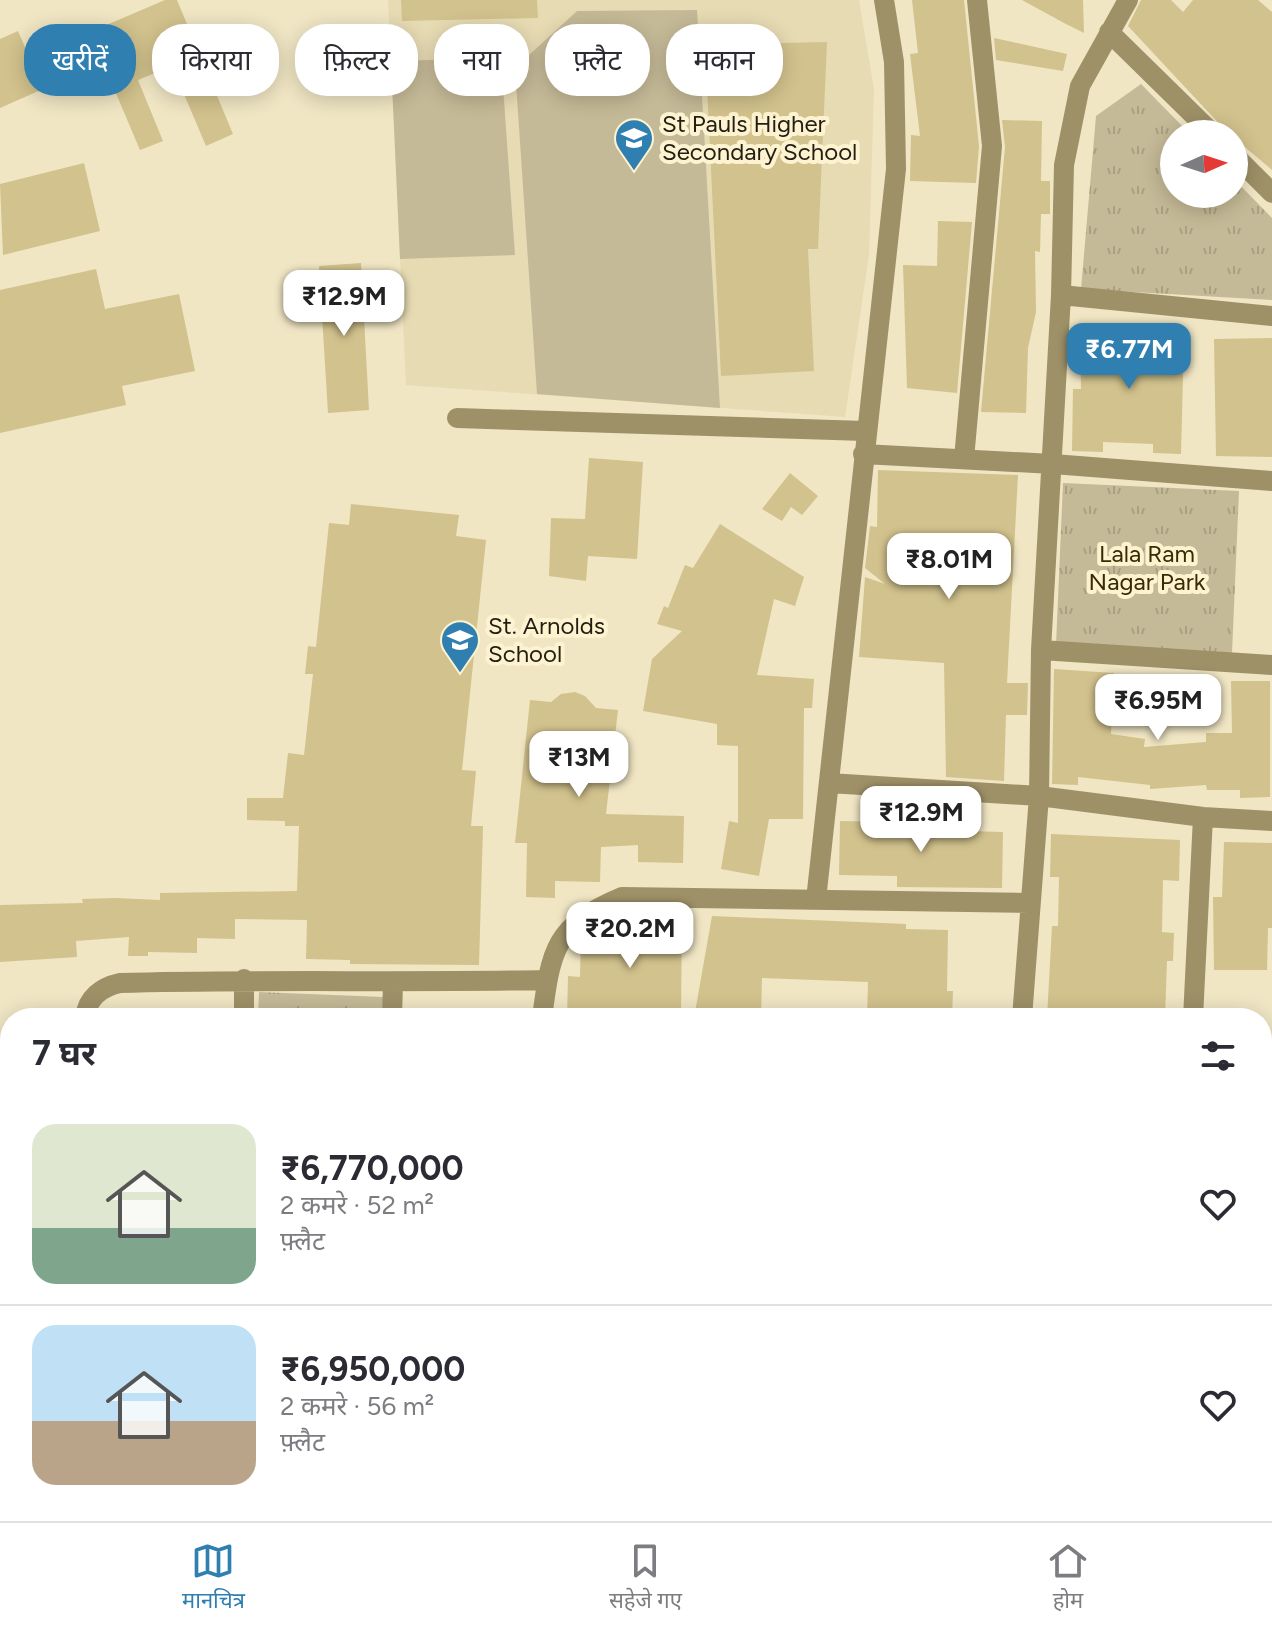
<!DOCTYPE html>
<html lang="hi">
<head>
<meta charset="utf-8">
<style>
	:root { --surface:#fff; --page:#f2f2f3; --text:#2b2b33; --muted:#7c7c81; --line:#e1e1e2; --accent:#307fb1 }
	body { margin:0; font-family:Figtree,"Noto Sans Devanagari",sans-serif; background:var(--page); color:var(--text); height:100vh; display:flex; flex-direction:column; font-size:30px; white-space:nowrap }
	* { box-sizing:border-box; margin:0 }
	p { font-size:26px; color:var(--muted) }
	.icon { flex:none; width:44px; height:44px; fill:none; stroke:currentColor; stroke-width:2; stroke-linecap:round; stroke-linejoin:round }
	.map { position:relative; flex:1; overflow:hidden }
	.sheet { position:absolute; left:0px; top:1008px; width:1272px; height:514px; display:flex; flex-direction:column; background:var(--surface); border-radius:32px 32px 0 0; box-shadow:0 4px 20px #0003 }
	.sheet>* { flex:none }
	.top-card { position:absolute; left:24px; top:24px; width:800px; height:72px; display:flex; gap:16px }
	.needle { width:52px; rotate:87deg }
	.controls { position:absolute; left:1160px; top:120px; display:grid; gap:16px }
	.controls a { display:grid; place-items:center; width:88px; height:88px; border-radius:50%; background:var(--surface); box-shadow:0 4px 20px #0003; font-size:40px }
	.price { position:absolute; translate:-50% -68px; padding:0 18px; border-radius:16px; background:#fff; color:#222; font-size:26px; line-height:52px; filter:drop-shadow(0 2px 4px #0008) }
	.price::after { content:''; position:absolute; left:50%; top:48px; width:24px; height:18px; margin-left:-12px; background:inherit; clip-path:polygon(0 0,100% 0,50% 100%) }
	.price.current { background:var(--accent); color:#fff }
	ul { padding:0; list-style:none }
	li { display:flex; align-items:center; gap:24px; height:200px; padding:0 32px }
	li+li { border-top:2px solid var(--line) }
	li span { display:grid; place-items:center; flex:none; width:224px; height:160px; border-radius:24px; color:#555 }
	li>.icon { margin-inline-start:auto }
	span .icon { width:96px; height:96px; fill:#fffc; stroke-width:1 }
	li b { font-size:34px }
	h2 { display:flex; justify-content:space-between; align-items:center; height:96px; padding:0 32px; font-size:34px }
	.tag { padding:0 28px; border-radius:32px; background:var(--surface); box-shadow:0 4px 20px #0003; font-size:28px; line-height:72px }
	.tag.current { background:var(--accent); color:#fff }
	.tabs { display:flex; justify-content:space-around; align-items:center; height:112px; border-top:2px solid var(--line); background:var(--surface); font-size:22px; color:var(--muted) }
	.tabs a { display:grid; justify-items:center; gap:4px }
	.tabs .current { color:var(--accent) }
	.map>svg:first-child { display:block }
	.built { fill:#e7dbb3 }
	.park { fill:url(#park-tufts) }
	.pitch { fill:#c5ba97 }
	.building { fill:#d2c28d }
	.lines { fill:none; stroke-linecap:round; stroke-linejoin:round }
	.minor { stroke:#9e9168; stroke-width:20 }
	.labels { text-anchor:middle; stroke-width:8; stroke-linejoin:round; paint-order:stroke }
	.poi-label { font-size:24px; fill:#221e12; stroke:#fdf3d1; text-anchor:start }
	.park-label { font-size:24px; fill:#372b00; stroke:#fdf3d1 }
</style>
</head>
<body>
<div class="map">
<svg width="1272" height="1521" viewBox="0 0 1272 1521">
	<defs>
		<pattern id="park-tufts" width="24" height="20" patternUnits="userSpaceOnUse" patternTransform="scale(2)"><rect width="24" height="20" fill="#c5ba97"/><path d="M3 7l-1-3M5 7V3M7 7l1-3M15 17l-1-3M17 17v-4M19 17l1-3" fill="none" stroke="#a99f81"/></pattern>
	</defs>
	<rect width="100%" height="100%" fill="#f0e6c4"/>
	<path class="built" d="M388 0H859L874 89 869 255 845 417 406 385Z"/>
	<path class="park" d="M1141 84 1190 134H1174V194H1234V179L1272 218V300L1081 289 1096 116Z
		M1063 483 1239 491 1232 653 1056 645Z
		M259 992 383 997V1018H258Z
		M1262 1091H1266L1269 1232 1262 1235Z"/>
	<path class="pitch" d="M697 10 720 408 537 394 515 68 577 11Z
		M501 58 515 255 400 259 391 61Z"/>
	<path class="building" d="M165 0H177L233 134 206 146 172 66 138 80 163 141 140 150 90 32Z
		M401 0H537L538 18 402 21Z
		M912 0H964L979 146 976 183 910 181 911 135 920 136 910 54 918 53Z
		M1022 0H1083L1084 33 1064 23Z
		M1141 0H1171L1183 12 1193 0H1258L1272 12V170L1225 130 1128 26Z
		M18 31 43 89 0 108V39Z
		M994 38 1067 54 1063 71 996 60Z
		M827 42 818 249H808L814 371 721 376 705 45Z
		M1002 120 1042 121 1041 181H1050V214H1041L1040 252 1035 251 1036 312 1028 348 1026 413 981 412 1005 147Z
		M84 163 100 231 3 255 0 184Z
		M938 221 972 222 957 393 907 388 903 265 937 266Z
		M361 263 369 410 328 413 319 266Z
		M96 269 105 309 179 294 195 371 122 386 126 405 0 433V290Z
		M1116 327 1153 331V335L1184 336 1181 454 1153 453V444L1103 442V452L1072 451 1073 389H1081L1080 334 1115 333Z
		M1272 338V457L1216 456 1214 339Z
		M589 458 643 462 637 559 588 556 586 581 549 576 551 518 585 519Z
		M878 470 1018 475 1007 683H1028L1027 715H1006L1004 781 946 777 944 663 859 657 865 577 885 584 865 568 870 526 877 527Z
		M790 473 818 496 802 515 791 507 782 521 762 509Z
		M351 504 459 515 456 536 486 540 462 770 476 771 471 826H483L479 965 350 964V960L306 959 307 920 235 919V939L197 938V953L148 952V956H128L129 937 76 941 77 957 0 962V905L83 903 82 899 116 898 160 900V893L297 891 299 826H285V821L247 820V798H283L288 753 304 755 313 674H305L308 646 316 647 329 523 349 525Z
		M720 524 804 577 795 606 774 599 757 675 814 679 812 708H804L803 819H769L759 876 721 869 729 821 738 823V746L717 745V724L643 711 652 659 682 631 657 624 664 606 668 608 685 565 693 568Z
		M1054 669 1114 673 1111 734 1145 739 1144 747 1206 742V733H1232L1231 681H1270V797L1240 798V790H1207L1206 785 1150 789V785L1078 777V785L1052 784Z
		M575 692 585 696 596 708 618 710 606 814 684 816 683 863 638 862V845L601 847 600 882 555 881V898L526 897 527 843H515L530 700 551 702 561 694Z
		M898 815 932 816V830L1003 832 1002 888 897 887V876L839 875 840 821 898 822Z
		M1051 834 1180 840 1179 881 1163 880 1162 932 1174 933 1173 961H1167L1165 1018H1047L1052 926H1058L1059 877H1050Z
		M1224 842 1272 843V928H1268L1267 970H1214L1213 897H1222Z
		M646 912 682 913 681 1018H567L568 976 580 977 581 936 602 921 646 923Z
		M712 916 906 924V929L948 930 947 991H953L952 1018H867L868 982 762 978 761 1018H694Z"/>
	<g class="lines">
		<path class="minor" d="M1109 32 1213 134
			M1234 155 1272 193
			M1061 295 1272 316
			M457 418 865 431
			M863 454 1053 464 1272 481
			M964 459 992 146 977 0
			M1041 650 1272 665
			M829 783 1039 796 1203 817 1272 821
			M816 900 896 169 894 62 884 0
			M85 1018C87 997 102 987 120 983 262 979 405 983 547 980
			M244 1018V979
			M392 1018 393 983
			M542 1018C551 949 555 925 622 897L1029 903
			M1022 1018 1039 796 1041 650 1061 295 1064 165 1080 86 1128 0
			M1193 1018 1203 817
			M1262 1077 1272 1078
			M1262 1238 1272 1233
			M1262 1486 1272 1482
			M85 1512V1521
			M524 1512V1521
			M872 1512 874 1521
			M1047 1512 1049 1521
			M679 1521V1512
			M707 1521 721 1512
			M1094 1521 1135 1512"/>
	</g>
	<defs>
		<symbol id="school-pin" viewBox="-11 -11 22 30"><path d="M0 17L-7.5 6A9.5 9.5 0 1 1 7.5 6Z" fill="#307fb1" stroke="#fdf3d1"/><path d="M0-5L7-2L0 1L-7-2ZM-4 1L0 2.5L4 1V4Q0 6-4 4Z" fill="#fff"/></symbol>
	</defs>
	<g fill-rule="evenodd">
		<use href="#school-pin" x="612" y="116" width="44" height="60"/>
		<use href="#school-pin" x="438" y="618" width="44" height="60"/>
	</g>
	<g class="labels">
		<g class="poi-label">
			<text x="662" y="132">St Pauls Higher<tspan x="662" dy="28">Secondary School</tspan></text>
			<text x="488" y="634">St. Arnolds<tspan x="488" dy="28">School</tspan></text>
		</g>
		<g class="park-label">
			<text x="1147" y="562">Lala Ram<tspan x="1147" dy="28">Nagar Park</tspan></text>
		</g>
	</g>
</svg>
<div class="controls">
<a><svg class="needle" viewBox="-14 -14 28 28"><path d="M0-13l5 13h-10z" fill="#e53935"/><path d="M0 13l5-13h-10z" fill="#7c7c81"/></svg></a>
</div>
<b class="price" style="left:344px;top:338px">₹12.9M</b>
<b class="price current" style="left:1129px;top:391px">₹6.77M</b>
<b class="price" style="left:949px;top:601px">₹8.01M</b>
<b class="price" style="left:1158px;top:742px">₹6.95M</b>
<b class="price" style="left:579px;top:799px">₹13M</b>
<b class="price" style="left:921px;top:854px">₹12.9M</b>
<b class="price" style="left:630px;top:970px">₹20.2M</b>
<div class="top-card">
<a class="tag current">खरीदें</a>
<a class="tag">किराया</a>
<a class="tag">फ़िल्टर</a>
<a class="tag">नया</a>
<a class="tag">फ़्लैट</a>
<a class="tag">मकान</a>
</div>
<section class="sheet">
<h2>7 घर<svg class="icon" aria-label="filters" viewBox="0 0 24 24"><path d="M4 7h16M4 17h16"/><circle cx="9" cy="7" r="2"/><circle cx="15" cy="17" r="2"/></svg></h2>
<ul>
<li><span style="background:linear-gradient(#dfe7d0 65%,#7fa58c 0)"><svg class="icon" aria-label="home" viewBox="0 0 24 24"><path d="M3 11l9-7 9 7M6 9v11h12V9"/></svg></span><div><b>₹6,770,000</b><p>2 कमरे · 52 m²</p><p>फ़्लैट</p></div><svg class="icon" aria-label="heart" viewBox="0 0 24 24"><path d="M12 20l-8-8c-3-5 5-10 8-4 3-6 11-1 8 4z"/></svg></li>
<li><span style="background:linear-gradient(#bfe0f5 60%,#b9a48a 0)"><svg class="icon" aria-label="home" viewBox="0 0 24 24"><path d="M3 11l9-7 9 7M6 9v11h12V9"/></svg></span><div><b>₹6,950,000</b><p>2 कमरे · 56 m²</p><p>फ़्लैट</p></div><svg class="icon" aria-label="heart" viewBox="0 0 24 24"><path d="M12 20l-8-8c-3-5 5-10 8-4 3-6 11-1 8 4z"/></svg></li>
</ul>
</section>
</div>
<nav class="tabs">
<a class="current"><svg class="icon" aria-label="map" viewBox="0 0 24 24"><path d="M3 6l6-2 6 2 6-2v14l-6 2-6-2-6 2zM9 4v14M15 6v14"/></svg>मानचित्र</a>
<a><svg class="icon" aria-label="saved" viewBox="0 0 24 24"><path d="M7 4h10v16l-5-4-5 4z"/></svg>सहेजे गए</a>
<a><svg class="icon" aria-label="home" viewBox="0 0 24 24"><path d="M3 11l9-7 9 7M6 9v11h12V9"/></svg>होम</a>
</nav>
</body>
</html>
